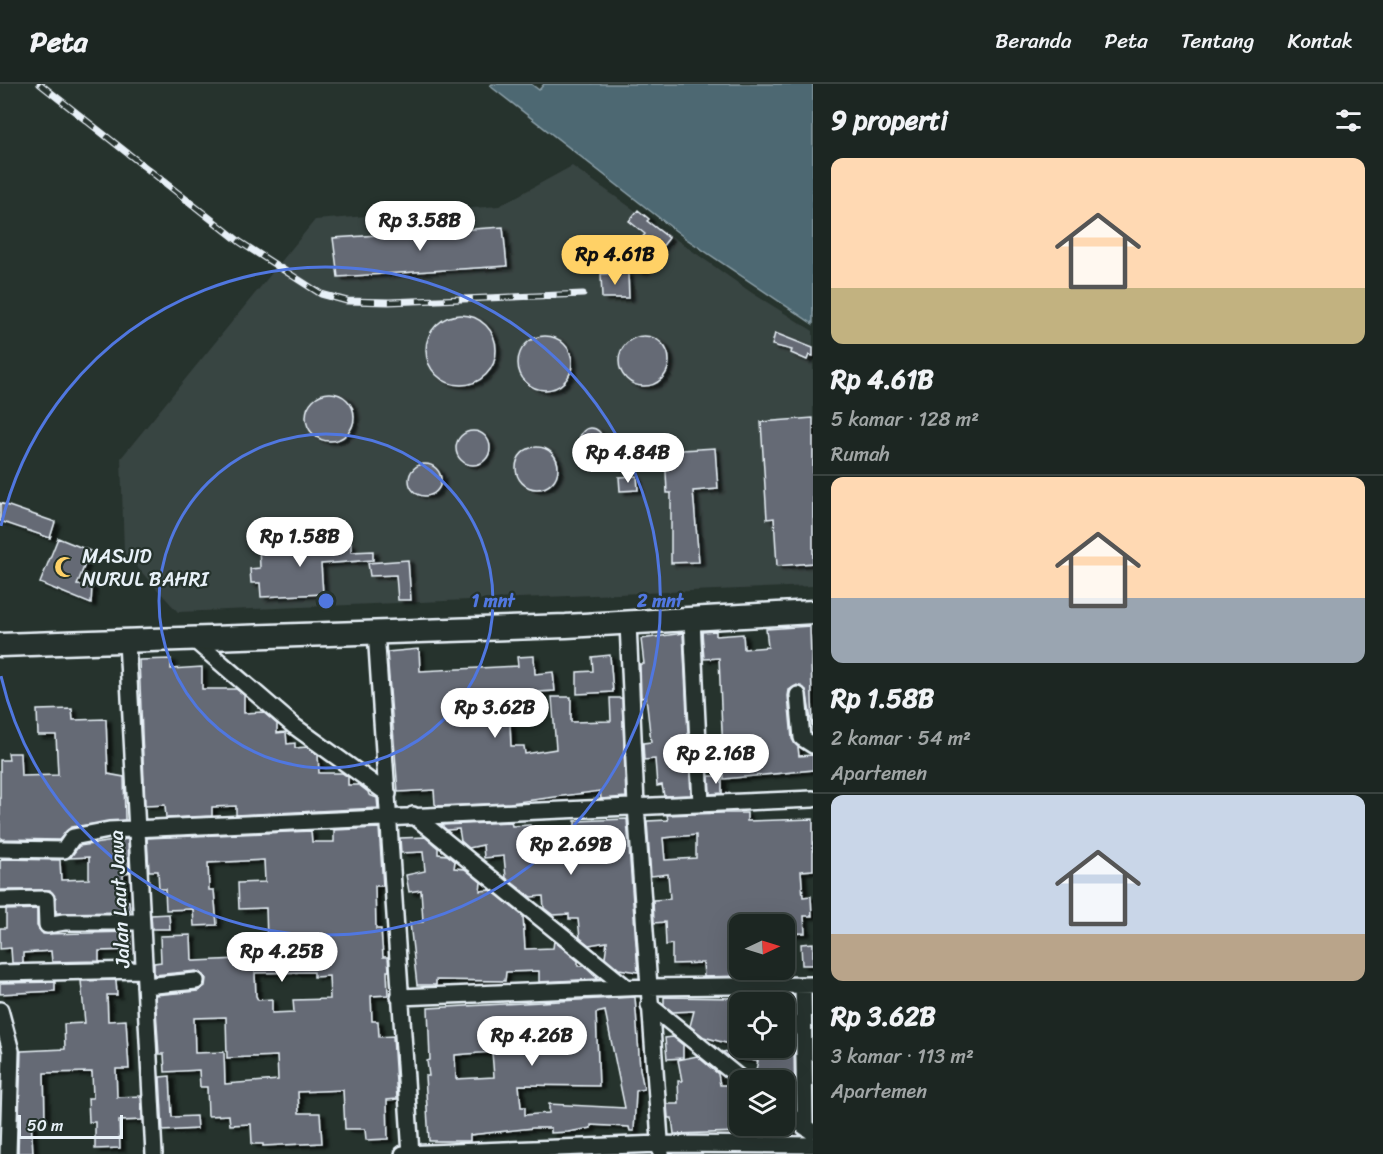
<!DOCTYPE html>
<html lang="id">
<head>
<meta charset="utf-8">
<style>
	:root { --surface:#1c2622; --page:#29322f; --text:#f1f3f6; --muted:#a0a5a5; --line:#3a4340; --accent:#ffd166 }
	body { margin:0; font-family:Sriracha,sans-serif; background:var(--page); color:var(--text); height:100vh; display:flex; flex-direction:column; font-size:22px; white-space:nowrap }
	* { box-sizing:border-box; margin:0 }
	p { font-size:20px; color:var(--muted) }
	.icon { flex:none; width:33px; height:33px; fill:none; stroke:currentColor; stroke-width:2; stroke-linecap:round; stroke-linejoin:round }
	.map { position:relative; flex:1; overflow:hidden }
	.details { display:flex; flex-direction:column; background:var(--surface); width:570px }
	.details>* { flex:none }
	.needle { width:39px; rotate:86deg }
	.tools { position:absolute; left:729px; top:830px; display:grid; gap:12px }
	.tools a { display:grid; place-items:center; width:66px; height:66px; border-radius:12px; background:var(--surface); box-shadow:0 6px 24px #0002,0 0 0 2px var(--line); font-size:30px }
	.scale { position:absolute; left:18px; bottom:15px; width:105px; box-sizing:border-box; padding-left:6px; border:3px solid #e8f1f8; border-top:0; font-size:16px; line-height:21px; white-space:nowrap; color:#e8f1f8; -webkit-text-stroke:4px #26332d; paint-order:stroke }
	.price { position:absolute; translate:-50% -51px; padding:0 14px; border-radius:21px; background:#fff; color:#222; font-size:20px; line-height:39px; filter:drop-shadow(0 2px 3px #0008) }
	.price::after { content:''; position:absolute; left:50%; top:36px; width:18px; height:14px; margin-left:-9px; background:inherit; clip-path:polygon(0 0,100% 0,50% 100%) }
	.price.selected { background:var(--accent); color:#111 }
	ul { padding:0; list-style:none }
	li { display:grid; align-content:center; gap:12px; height:318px; padding:0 18px }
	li+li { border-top:2px solid var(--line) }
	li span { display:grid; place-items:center; height:186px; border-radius:12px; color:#555 }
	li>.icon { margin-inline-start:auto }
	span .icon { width:108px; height:108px; fill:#fffc; stroke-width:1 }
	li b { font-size:26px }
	h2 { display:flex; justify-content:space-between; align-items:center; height:72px; padding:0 18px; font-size:26px }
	header { display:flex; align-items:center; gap:36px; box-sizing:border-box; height:84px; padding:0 30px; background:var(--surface); border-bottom:2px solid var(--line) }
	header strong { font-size:28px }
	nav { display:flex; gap:33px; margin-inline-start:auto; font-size:21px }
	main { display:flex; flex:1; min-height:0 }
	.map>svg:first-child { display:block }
	.built { fill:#394442 }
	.water { fill:#4d6872; stroke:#8b9fa8; stroke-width:1.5 }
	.building { fill:#656a74; stroke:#e8f1f8; stroke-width:1.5; fill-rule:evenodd; filter:url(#shadow) }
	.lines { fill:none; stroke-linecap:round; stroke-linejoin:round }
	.minor-casing { stroke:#e8f1f8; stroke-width:20 }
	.secondary-casing { stroke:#e8f1f8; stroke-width:27 }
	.minor { stroke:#26332d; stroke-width:15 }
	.secondary { stroke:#26332d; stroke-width:22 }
	.rail-casing { stroke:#e8f1f8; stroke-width:7 }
	.rail { stroke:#26332d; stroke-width:4.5; stroke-dasharray:14; stroke-linecap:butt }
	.ring { fill:none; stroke:#5077e0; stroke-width:3 }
	.labels { text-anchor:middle; stroke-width:4.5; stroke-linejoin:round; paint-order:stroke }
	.poi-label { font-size:20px; fill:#e8f1f8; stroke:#26332d; text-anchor:start }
	.street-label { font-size:20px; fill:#e8f1f8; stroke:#26332d }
	.centre { fill:#5077e0; stroke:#26332d; stroke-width:3 }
	.ring-label { font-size:18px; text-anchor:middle; font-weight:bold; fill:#5077e0; stroke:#26332d; stroke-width:4.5; stroke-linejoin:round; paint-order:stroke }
</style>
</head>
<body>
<header>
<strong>Peta</strong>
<nav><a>Beranda</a><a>Peta</a><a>Tentang</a><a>Kontak</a></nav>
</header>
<main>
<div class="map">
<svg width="813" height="1070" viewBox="0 0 813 1070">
	<defs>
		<filter id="shadow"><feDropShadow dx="5" dy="3" stdDeviation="1.5" flood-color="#0009"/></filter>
	</defs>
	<rect width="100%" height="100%" fill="#26332d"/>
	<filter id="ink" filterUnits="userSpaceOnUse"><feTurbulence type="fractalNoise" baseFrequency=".0167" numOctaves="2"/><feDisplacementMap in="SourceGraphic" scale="12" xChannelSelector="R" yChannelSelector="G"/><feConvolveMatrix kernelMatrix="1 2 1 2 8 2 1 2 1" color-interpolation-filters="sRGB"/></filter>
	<g filter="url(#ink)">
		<path class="built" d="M572 82 752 209 813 247V502L178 528 124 469 121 374 315 136 499 122Z"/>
		<path class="water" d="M492 0H531L539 6 544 0H813V240L685 154 490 2Z"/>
		<path class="building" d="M638 126 649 135 647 137 669 154 643 187H639L624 176 645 150 629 137Z
			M503 143 507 182 338 193 333 154Z
			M628 189 629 214H602L601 190Z
			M426 266a35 35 0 1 1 70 0a35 35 0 1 1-70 0Z
			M775 249 813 264V272L809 271 807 276 791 269 792 266 772 261Z
			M518 279a27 27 0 1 1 54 0a27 27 0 1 1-54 0Z
			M619 277a25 25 0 1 1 50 0a25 25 0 1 1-50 0Z
			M306 333a24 24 0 1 1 48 0a24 24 0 1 1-48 0Z
			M813 334V479L777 482 774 434 767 435 761 338Z
			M580 355a11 11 0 1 1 22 0a11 11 0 1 1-22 0Z
			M456 364a17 17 0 1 1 34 0a17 17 0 1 1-34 0Z
			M516 384a21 21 0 1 1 42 0a21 21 0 1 1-42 0Z
			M715 364 718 405 693 407 699 478 671 479V409H667L665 367Z
			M409 396a16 16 0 1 1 32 0a16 16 0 1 1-32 0Z
			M637 392 638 406 620 407 619 393Z
			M0 419 55 438 50 454 0 437Z
			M58 454 90 467 77 501 92 502 91 520 40 499Z
			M351 459V468L373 467V476L321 480 323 510 261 513 260 499H251L250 485 260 484 259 463Z
			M408 476 411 516H398L396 491 370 492 368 479Z
			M810 542 813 647 806 606 797 601 789 606 788 612 792 655 798 663 799 672 813 671V686L724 695 719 574 704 575 702 548 716 547V552L743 550 744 565 768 563 766 545Z
			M683 549 691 711 664 712 662 701 657 702 655 675 644 676 643 659 651 658 646 613 641 614 640 580H644L641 555Z
			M419 565 420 587 518 582 517 573 534 572 535 590 553 588 555 607 503 610V615L471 617V611L448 612 450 641 510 639 511 662H524L525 670 556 665 552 613H571V638L611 637 610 614H622L626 713 601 715 600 707 510 719 438 722 435 720 434 706 398 708 387 568Z
			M610 571 613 608 577 610V588L593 587 592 573Z
			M171 575V585L202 583V605H236L244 611V629L263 628 277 640V649L286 648 287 660 295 659V664L307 663 318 671 319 689H342L348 693V701H359L368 708 369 711 377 714 378 724 236 731V722L212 723V732L166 734 165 721 145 722 139 576Z
			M72 625 73 636 106 635 108 690 124 693 125 736 71 743 59 756 3 755 0 753V676H9L8 669H20L21 692 58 691 56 651H38L37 626Z
			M709 692H722V709L710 710Z
			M722 729H747V737L813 735V786L801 787 803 813 811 812 812 832H804L805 849 784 850V840H740V892L704 893 703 879 672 880V860L666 861 665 838 654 839 653 816 670 815 668 790 651 792 647 737 668 736 667 731ZM696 751V774L665 776 663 754Z
			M627 735 638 888 619 885 605 873 607 858 589 861 580 854 578 835H569V830L553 831 544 824 543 812 531 813 506 794 504 772 484 774 483 761 469 764 461 757 459 745 447 746 441 741 511 738 512 742 530 741V747L575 746V737Z
			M379 744 383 802H375L376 845H381L383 873H388L389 887H387L388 911 371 912 372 937H378L379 953 393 952 397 1015 387 1016 388 1055 366 1056 365 1045H345L343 1006 298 1008 299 1029H320L322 1059 263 1062V1060H252L251 1040 230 1041 229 1031 208 1032 207 1003H200L199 986 165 988 164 970H159L155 911 198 907 205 902 206 895 204 891 196 887 154 891V879L161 878 160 852 191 851 192 877H195L259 874 258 859 267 858 266 824 239 825 238 799 265 798 264 776 208 779 209 806H214L217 841 194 842 193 825 166 826 165 805H159L158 787H149L147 754 311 747 312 758H334V746ZM314 888V893L329 892 330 915 293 916 294 928 272 929V915L258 916 256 912 255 889ZM226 933 227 974 277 972 278 996 225 1000 224 968 195 969 194 934Z
			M425 753 438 764V770L447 771 455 777 454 784 465 785 481 798 480 807 491 806 523 832 525 865 553 864 554 857 578 877V882H584L598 895 539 898V887L506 888 505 897 436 896V901H417L410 839 423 838 421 806 409 808 406 791 425 787 423 768 401 769 400 754Z
			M128 755 129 788 123 791 124 817H129L130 828 56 829V814L50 806H0V777L4 775 60 776 61 796 89 795V773L70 774 79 762Z
			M37 825V842L43 850 130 848 131 866 99 867V877L52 878 51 867 23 869V879H12L11 864 0 865V844H6V826Z
			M169 830 170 845H152L151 831Z
			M813 859V881H802L801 860Z
			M116 896 117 911H107L108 937 126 936 129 985H116L117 1013 141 1012 142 1036 119 1037 120 1064 95 1065V1038H89L88 1014H93L92 988 44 989 45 1035 31 1036 33 1069H18L21 967 65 965 64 940 85 939 81 897Z
			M55 898V907L0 910V899Z
			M784 911H793L795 1021 784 1018V996L754 994 758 977 731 974 723 968 751 963H784Z
			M635 913 640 985 644 1005 636 1007 634 1047H630L629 1043 591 1041V1044L568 1048 551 1049V1044H533L470 1051V1057H429L425 992H429L427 977 430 976 428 924ZM605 927 625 1024 549 1020V1029L525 1031V1023H521L519 1001 599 1002 596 929ZM492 968 494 993 456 995 455 971Z
			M664 913 740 914V963L704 953 690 942 694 927 673 928 664 921Z
			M673 953 683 961V974L667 975 665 954Z
			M697 972 718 990 720 1001H733L740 1005V1048L674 1050 672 1034H668L667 1020H679L678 997H682L678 976Z
			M170 992 172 1033 196 1032 197 1045 163 1047 160 993Z
			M775 1041H786L793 1046V1051H775Z"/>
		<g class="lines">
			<defs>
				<path id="minor" d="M692 536 701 720
					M628 539 636 721 661 1070
					M376 547 411 1070
					M193 555 294 642 388 710
					M127 557 154 1070
					M798 611 802 654 813 661
					M413 731 627 904
					M0 765 64 766 73 753 109 746 813 715
					M0 816 46 815 47 841 64 838H141
					M0 889 144 886
					M145 902 196 897
					M803 902 805 1043
					M399 913 648 903 813 901
					M649 921 742 996
					M0 926 11 967 8 1070
					M784 1028 811 1047
					M403 1070 660 1060 813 1061"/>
				<path id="secondary" d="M0 561 566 542 813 528"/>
			</defs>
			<use href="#minor" class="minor-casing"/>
			<use href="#secondary" class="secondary-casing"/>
			<use href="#minor" class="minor"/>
			<use href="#secondary" class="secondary"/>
			<defs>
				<path id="rail" d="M40 0 240 158 321 210 347 217 389 218 583 210"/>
			</defs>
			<use href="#rail" class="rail-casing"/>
			<use href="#rail" class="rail"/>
		</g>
	</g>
	<g class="ring">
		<circle cx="326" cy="517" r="167"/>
		<path d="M1 442A334 334 0 1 1 1 592"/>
	</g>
	<defs>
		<symbol id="mosque-bare" viewBox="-9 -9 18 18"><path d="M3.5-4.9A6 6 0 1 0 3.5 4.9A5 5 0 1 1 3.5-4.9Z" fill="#ffd166" stroke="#26332d" stroke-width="2.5" paint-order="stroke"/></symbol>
	</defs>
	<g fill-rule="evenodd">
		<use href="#mosque-bare" x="50" y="468" width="30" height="30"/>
	</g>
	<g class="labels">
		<g class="poi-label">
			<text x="82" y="479">MASJID<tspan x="82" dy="23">NURUL BAHRI</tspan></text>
		</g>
		<g class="street-label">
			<text transform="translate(119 815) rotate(-93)" y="7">Jalan Laut Jawa</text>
		</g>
	</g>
	<circle cx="326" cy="517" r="9" class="centre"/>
	<g class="ring-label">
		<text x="493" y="523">1 mnt</text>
		<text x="660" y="523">2 mnt</text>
	</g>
</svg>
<div class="tools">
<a><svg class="needle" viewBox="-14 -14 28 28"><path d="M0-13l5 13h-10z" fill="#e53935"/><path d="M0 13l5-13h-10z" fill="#a0a5a5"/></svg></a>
<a><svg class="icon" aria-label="locate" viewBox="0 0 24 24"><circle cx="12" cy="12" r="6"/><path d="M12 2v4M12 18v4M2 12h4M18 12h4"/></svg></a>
<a><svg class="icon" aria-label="layers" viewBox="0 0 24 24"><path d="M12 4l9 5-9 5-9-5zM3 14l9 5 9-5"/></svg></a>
</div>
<div class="scale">50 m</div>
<b class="price" style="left:420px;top:168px">Rp 3.58B</b>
<b class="price selected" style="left:615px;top:202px">Rp 4.61B</b>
<b class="price" style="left:628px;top:400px">Rp 4.84B</b>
<b class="price" style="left:300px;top:484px">Rp 1.58B</b>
<b class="price" style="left:495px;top:655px">Rp 3.62B</b>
<b class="price" style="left:716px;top:701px">Rp 2.16B</b>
<b class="price" style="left:571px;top:792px">Rp 2.69B</b>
<b class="price" style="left:282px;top:899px">Rp 4.25B</b>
<b class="price" style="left:532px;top:983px">Rp 4.26B</b>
</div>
<section class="details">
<h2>9 properti<svg class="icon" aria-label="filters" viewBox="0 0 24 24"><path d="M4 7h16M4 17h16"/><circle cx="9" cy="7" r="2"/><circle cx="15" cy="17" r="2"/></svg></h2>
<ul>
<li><span style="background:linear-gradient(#ffd9b3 70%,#c2b280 0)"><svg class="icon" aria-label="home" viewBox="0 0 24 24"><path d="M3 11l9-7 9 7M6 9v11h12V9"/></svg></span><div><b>Rp 4.61B</b><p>5 kamar · 128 m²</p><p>Rumah</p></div></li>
<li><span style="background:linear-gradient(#ffd9b3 65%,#9aa5b1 0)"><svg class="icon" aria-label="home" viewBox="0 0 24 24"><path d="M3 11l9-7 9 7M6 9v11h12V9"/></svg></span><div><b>Rp 1.58B</b><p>2 kamar · 54 m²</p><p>Apartemen</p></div></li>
<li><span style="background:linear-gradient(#c9d6e8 75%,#b9a48a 0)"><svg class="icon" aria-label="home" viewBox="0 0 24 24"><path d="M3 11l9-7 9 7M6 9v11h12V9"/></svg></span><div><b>Rp 3.62B</b><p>3 kamar · 113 m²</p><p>Apartemen</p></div></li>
</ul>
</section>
</main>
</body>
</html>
